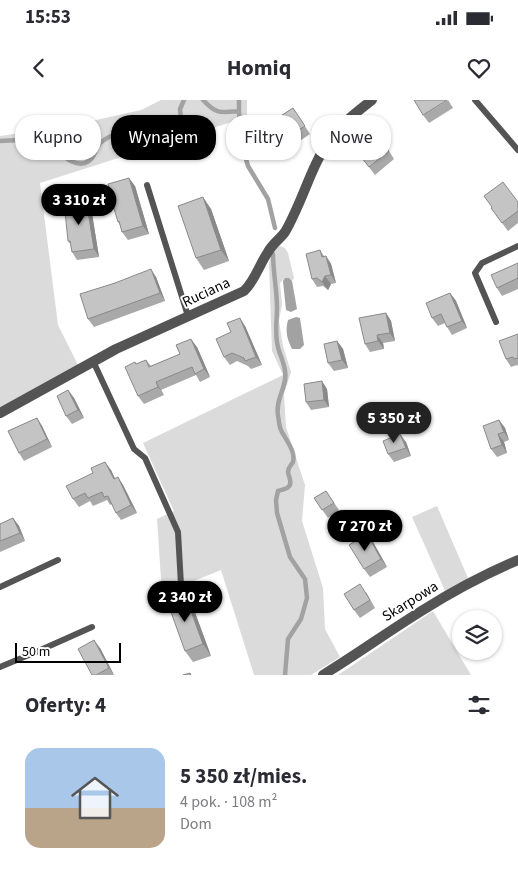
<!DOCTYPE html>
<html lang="pl">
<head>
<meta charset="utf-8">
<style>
	:root { --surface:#fff; --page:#f2f2f3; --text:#2b2b33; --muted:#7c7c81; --accent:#000 }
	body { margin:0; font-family:"Source Sans 3",sans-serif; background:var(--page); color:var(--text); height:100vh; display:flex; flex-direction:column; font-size:19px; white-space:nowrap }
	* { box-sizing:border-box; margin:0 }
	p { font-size:16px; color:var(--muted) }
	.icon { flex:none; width:28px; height:28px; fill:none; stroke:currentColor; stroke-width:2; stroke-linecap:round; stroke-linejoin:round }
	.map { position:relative; height:575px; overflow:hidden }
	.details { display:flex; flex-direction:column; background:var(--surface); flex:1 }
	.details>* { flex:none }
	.top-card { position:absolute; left:15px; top:15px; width:489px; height:45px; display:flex; gap:10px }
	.fabs { position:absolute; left:452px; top:510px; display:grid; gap:10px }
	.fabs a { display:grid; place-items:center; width:50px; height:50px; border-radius:50%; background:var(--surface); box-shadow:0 1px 4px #0004; font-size:25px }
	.scale { position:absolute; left:15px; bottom:12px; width:106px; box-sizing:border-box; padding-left:5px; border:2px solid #000; border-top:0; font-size:14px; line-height:18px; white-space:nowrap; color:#000; -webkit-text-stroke:4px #fff; paint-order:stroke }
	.price { position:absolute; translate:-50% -42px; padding:0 11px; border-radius:18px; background:var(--accent); color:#fff; font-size:16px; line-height:32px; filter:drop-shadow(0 1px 2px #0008) }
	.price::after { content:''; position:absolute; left:50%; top:30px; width:15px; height:11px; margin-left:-8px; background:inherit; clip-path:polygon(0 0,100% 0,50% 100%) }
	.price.current { background:#222; color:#fff }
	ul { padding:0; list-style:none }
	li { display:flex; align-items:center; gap:15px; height:125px; padding:0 25px }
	li span { display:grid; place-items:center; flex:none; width:140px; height:100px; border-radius:15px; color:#555 }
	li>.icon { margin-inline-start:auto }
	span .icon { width:60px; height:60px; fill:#fffc; stroke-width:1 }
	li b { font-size:21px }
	h2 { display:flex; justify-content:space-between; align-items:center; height:60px; padding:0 25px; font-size:21px }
	.tag { padding:0 18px; border-radius:20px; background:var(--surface); box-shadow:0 1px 4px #0004; font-size:18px; line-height:45px }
	.tag.current { background:var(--accent); color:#fff }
	.status { display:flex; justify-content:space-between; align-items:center; height:35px; padding:0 25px; background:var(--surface); direction:ltr }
	.status svg { height:14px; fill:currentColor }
	header { display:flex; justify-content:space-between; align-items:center; height:65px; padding:0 25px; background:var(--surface); font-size:22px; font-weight:700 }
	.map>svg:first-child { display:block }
	.green { fill:#dbdbdb }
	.water { fill:#a2a2a2 }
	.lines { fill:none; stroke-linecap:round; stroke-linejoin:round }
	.stream { stroke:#a2a2a2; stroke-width:4.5 }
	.service { stroke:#545454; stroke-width:6 }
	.minor { stroke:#545454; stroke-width:10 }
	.wall { fill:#a9a9a9 }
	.shaded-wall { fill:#898989 }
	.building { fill:#c4c4c4; stroke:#898989 }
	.labels { text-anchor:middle; stroke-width:4; stroke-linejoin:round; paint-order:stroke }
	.street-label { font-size:15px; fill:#000; stroke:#fff }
</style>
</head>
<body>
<div class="status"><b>15:53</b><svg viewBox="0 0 49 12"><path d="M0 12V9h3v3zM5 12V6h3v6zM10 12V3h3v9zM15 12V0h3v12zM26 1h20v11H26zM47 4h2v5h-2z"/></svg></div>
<header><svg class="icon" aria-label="back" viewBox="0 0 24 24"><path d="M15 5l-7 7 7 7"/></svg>Homiq<svg class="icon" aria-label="heart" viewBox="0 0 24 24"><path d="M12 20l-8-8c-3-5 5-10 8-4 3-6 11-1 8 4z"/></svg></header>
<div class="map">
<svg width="518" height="575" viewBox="0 0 518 575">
	<rect width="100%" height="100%" fill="#fff"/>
	<path class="green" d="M161 0H247V17L40 83 58 225 78 265 0 308V36L69 26 141 10Z
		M280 146 285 148 288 153 294 178 292 181 289 178H285L280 183 282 204 279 221 283 246 291 272 284 294 286 327 305 385 302 421 323 488 325 529 340 557 311 575H254L221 470 162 494 157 419 174 411 143 343 283 275 272 251 269 165C270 156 271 150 280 146Z
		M437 406 468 478 446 493 412 417Z
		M433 511 471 575H338Z"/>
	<path class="water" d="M285 178H289L292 181 297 209 291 212 286 210 283 181Z
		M296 217 300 218 304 245 300 249H292C287 239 285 231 288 220Z"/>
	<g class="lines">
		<path class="stream" d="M203 0C216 14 220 13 239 11V0
			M239 11 241 42 248 66 268 99 275 128
			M0 41C14 40 38 39 51 46 61 52 71 67 85 63 94 60 94 52 99 45 101 41 107 38 111 36 130 38 151 50 170 40 174 37 178 33 182 30L180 9 184 0
			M273 154C273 172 277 190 277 208 277 219 275 230 277 242 278 252 284 261 285 271 288 286 275 298 278 316 279 320 279 326 281 330 285 339 296 351 293 362 291 366 288 367 288 372 289 378 289 374 290 380 292 388 285 389 278 391L276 400 277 413 290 457 305 479 307 498 301 519 288 539 285 575"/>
		<path class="service" d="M475 0 518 50
			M147 85 188 216
			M496 222 475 173 482 163 518 146
			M93 261 134 349 145 358 178 432 181 485
			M0 487 58 460
			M0 567 36 552 92 527"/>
		<path class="minor" d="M0 313 116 249 244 191C256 179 259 165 268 152 272 144 280 139 285 132 303 101 311 65 332 36 343 22 358 11 372 0
			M323 575C357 554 389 531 423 510 453 491 485 474 518 460"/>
	</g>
	<path class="wall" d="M448 0 453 8 429 23 423 15Z
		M293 8 310 34 294 45 276 19Z
		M355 49 389 51 394 59 375 75Z
		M135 86 149 134 128 140 122 132 120 125 118 122Z
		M518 102V123L508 131 491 108Z
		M91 107 99 157 77 160 72 152 71 145 68 141Z
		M211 109 229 161 204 170 196 158Z
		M320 150 324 156H326L331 164 336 183 331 184 328 190 323 186 317 187 312 179Z
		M518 163V189L502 196 497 188Z
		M156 177 165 201 94 227 88 219 115 183Z
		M450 193 456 201 467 228 452 235 447 227 445 223 438 226 432 218Z
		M386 213 391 221 395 241 383 243 384 249 370 252 365 244Z
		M245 226 262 265 251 269 248 266 237 261 230 265 224 257Z
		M518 234V266L517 265 511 267 506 259Z
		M337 241 343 249 348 268 334 271 328 263Z
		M197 247 210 277 200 282 196 275 161 290 164 295 144 304 138 296 135 262 137 264 146 260 151 266Z
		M327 289 329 307 311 310 306 302Z
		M68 290 74 298 84 318 72 324 66 316Z
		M37 318 42 326 52 347 24 361 19 353Z
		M499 320 505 328 509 340 504 342 507 353 497 357 491 349Z
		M406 342 411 356 394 362 388 354Z
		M111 370 115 379 123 385 137 413 121 420 116 413 112 404 110 405 107 400 93 406 90 401 79 407 73 399Z
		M326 391 339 410 328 418 314 398Z
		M13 418 19 426 25 441 0 452V424Z
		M367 434 373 442 387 467 370 477 364 469Z
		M366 492 375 508 360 518 354 510Z
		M193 507 211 556 193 562 185 551Z
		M100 548 114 575H92Z"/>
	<path class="shaded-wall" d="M129 78 135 86 149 134 143 126Z
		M203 97 211 109 229 161 221 150Z
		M86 99 91 107 99 157 94 149Z
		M326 156 331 164 336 183 331 175Z
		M151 169 156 177 165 201 160 193Z
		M325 176 331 184 328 190 322 182Z
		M450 193 456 201 467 228 462 221Z
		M386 213 391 221 395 241 390 233Z
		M240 218 245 226 262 265 256 257Z
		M377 235 383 243 384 249 378 241Z
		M191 239 197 247 210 277 204 269Z
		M337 241 343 249 348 268 342 260Z
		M322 281 327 289 329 307 324 300Z
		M156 282 161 290 164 295 158 287Z
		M68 290 74 298 84 318 78 310Z
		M37 318 42 326 52 347 47 339Z
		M499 320 505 328 509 340 504 332Z
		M400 334 406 342 411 356 406 348Z
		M498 334 504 342 507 353 502 345Z
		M105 362 111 370 119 387 114 379Z
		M118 377 123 385 137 413 131 405Z
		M13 418 19 426 25 441 20 433Z
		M367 434 373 442 387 467 381 459Z
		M185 495 193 507 211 556 203 544Z
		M94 540 100 548 114 575 109 568Z"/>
	<path class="building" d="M414 0H447L423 15Z
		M293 8 305 26 288 37 276 19Z
		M374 34 389 51 369 67 355 49Z
		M129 78 143 126 122 132 119 121 118 122 110 95H111L108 84Z
		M503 82 518 102V111L502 123 491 108 492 107 484 96Z
		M203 97 221 150 196 158 178 106Z
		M86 99 94 149 72 152 70 141H68L64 102Z
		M320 150 322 157 326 156 331 175 325 176 322 182 317 178 312 179 306 154Z
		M518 163V178L497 188 491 175Z
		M151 169 160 193 88 219 80 194 115 183Z
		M450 193 462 221 447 227 441 214 432 218 426 203Z
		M386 213 390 233 377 235 378 241 365 244 359 218Z
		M240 218 256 257 245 261 244 258 232 253 224 257 216 239 231 232 227 223Z
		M518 234V258L514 259 513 257 506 259 499 241Z
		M191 239 204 269 195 274 192 267 156 282 158 287 138 296 125 267 135 262 136 264 146 260 149 267 180 254 176 245Z
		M337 241 342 260 328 263 324 244Z
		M322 281 324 300 306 302 304 284Z
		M68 290 78 310 66 316 57 296Z
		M37 318 47 339 19 353 8 331Z
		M499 320 504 332 498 334 502 345 491 349 483 326Z
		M400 334 406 348 388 354 383 341Z
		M105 362 114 379 118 377 131 405 116 413 108 396 104 397 102 392 88 398 85 393 73 399 66 386 93 373 91 368Z
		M326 391 334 403 322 410 314 398Z
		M13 418 20 433 0 441V424Z
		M367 434 381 459 364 469 349 445Z
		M360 484 370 500 354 510 344 494Z
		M185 495 203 544 185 551 167 501Z
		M94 540 109 568 96 575H92L78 549Z
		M190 573 191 575H183Z"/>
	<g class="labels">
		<g class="street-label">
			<text transform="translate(206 192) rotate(-25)" y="5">Ruciana</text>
			<text transform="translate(410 501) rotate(-32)" y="5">Skarpowa</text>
		</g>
	</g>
</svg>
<div class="fabs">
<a><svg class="icon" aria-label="layers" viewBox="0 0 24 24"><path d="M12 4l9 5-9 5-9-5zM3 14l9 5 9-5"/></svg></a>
</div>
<div class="scale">50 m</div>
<b class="price" style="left:79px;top:126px">3 310 zł</b>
<b class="price current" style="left:394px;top:344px">5 350 zł</b>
<b class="price" style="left:365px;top:452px">7 270 zł</b>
<b class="price" style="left:185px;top:523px">2 340 zł</b>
<div class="top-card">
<a class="tag">Kupno</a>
<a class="tag current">Wynajem</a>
<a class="tag">Filtry</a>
<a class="tag">Nowe</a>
</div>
</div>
<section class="details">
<h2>Oferty: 4<svg class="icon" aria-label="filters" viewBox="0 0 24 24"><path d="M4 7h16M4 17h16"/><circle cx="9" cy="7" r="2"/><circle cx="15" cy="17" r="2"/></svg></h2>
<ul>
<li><span style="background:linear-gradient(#a9c7e8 60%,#b9a48a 0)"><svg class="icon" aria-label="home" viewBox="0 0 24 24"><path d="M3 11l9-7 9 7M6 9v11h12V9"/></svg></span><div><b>5 350 zł/mies.</b><p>4 pok. · 108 m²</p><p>Dom</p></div></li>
</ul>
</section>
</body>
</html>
